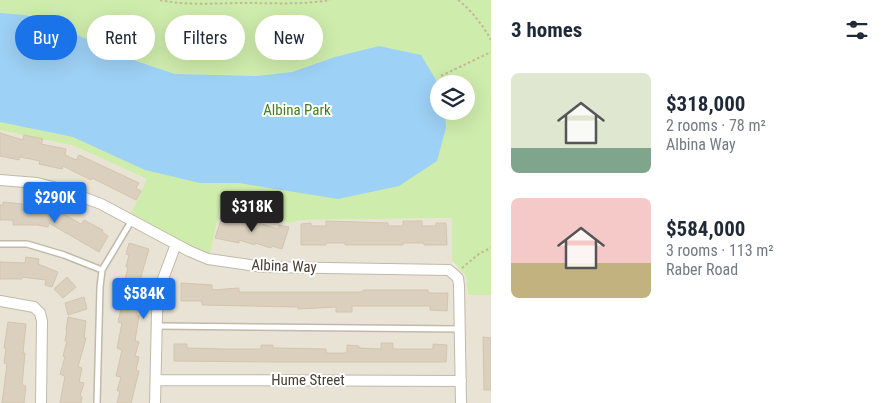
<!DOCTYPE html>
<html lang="en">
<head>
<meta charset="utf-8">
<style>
	:root { --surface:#fff; --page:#f6f6f7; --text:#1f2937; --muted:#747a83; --accent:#1a73e8 }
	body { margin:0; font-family:"Roboto Condensed",sans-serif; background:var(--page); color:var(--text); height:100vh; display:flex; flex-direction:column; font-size:19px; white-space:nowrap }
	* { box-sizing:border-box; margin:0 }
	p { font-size:16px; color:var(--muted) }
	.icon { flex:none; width:28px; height:28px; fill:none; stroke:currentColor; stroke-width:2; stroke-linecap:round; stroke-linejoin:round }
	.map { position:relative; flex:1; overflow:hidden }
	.drawer { display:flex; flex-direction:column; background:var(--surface); width:400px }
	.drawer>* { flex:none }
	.hud { position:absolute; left:15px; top:15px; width:400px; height:45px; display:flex; gap:10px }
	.fabs { position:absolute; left:430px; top:75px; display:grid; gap:10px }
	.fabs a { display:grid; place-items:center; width:45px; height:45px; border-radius:50%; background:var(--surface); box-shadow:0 5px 20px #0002; font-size:25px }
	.price { position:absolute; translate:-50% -42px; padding:0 11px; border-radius:5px; background:var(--accent); color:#fff; font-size:16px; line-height:32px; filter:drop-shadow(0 1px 2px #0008) }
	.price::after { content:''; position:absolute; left:50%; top:30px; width:15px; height:11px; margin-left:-8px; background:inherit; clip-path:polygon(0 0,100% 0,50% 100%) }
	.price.on { background:#222; color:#fff }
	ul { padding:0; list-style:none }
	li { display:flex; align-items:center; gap:15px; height:125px; padding:0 20px }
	li span { display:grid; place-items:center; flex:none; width:140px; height:100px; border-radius:8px; color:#555 }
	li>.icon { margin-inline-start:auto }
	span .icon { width:60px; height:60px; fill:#fffc; stroke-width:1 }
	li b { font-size:21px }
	h2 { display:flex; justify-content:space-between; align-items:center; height:60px; padding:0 20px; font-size:21px }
	.pill { padding:0 18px; border-radius:22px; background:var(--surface); box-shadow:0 5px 20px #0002; font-size:18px; line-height:45px }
	.pill.on { background:var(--accent); color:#fff }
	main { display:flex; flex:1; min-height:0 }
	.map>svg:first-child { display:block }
	.residential { fill:#e9e3d5 }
	.green { fill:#ceecac; fill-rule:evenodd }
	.water { fill:#9ed1f6 }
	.building { fill:#dbd0be; stroke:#d3c5ae }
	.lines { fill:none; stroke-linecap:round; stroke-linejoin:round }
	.service-casing { stroke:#c1b9a9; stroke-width:8 }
	.minor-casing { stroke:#c1b9a9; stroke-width:12 }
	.path { stroke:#c4b699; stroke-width:2; stroke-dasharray:2.5 2.5; stroke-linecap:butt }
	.service { stroke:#fff; stroke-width:5 }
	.minor { stroke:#fff; stroke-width:10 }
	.labels { text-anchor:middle; stroke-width:4; stroke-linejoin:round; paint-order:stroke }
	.park-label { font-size:15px; fill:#448023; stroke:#fff }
	.street-label { font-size:15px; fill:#494135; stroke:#fff }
</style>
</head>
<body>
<main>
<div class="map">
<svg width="491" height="403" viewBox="0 0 491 403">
	<rect width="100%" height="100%" fill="#f5f1e7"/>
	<path class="residential" d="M0 130 74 146 147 179 209 258 221 204 290 223 302 220 452 218 453 265 460 269 466 276 468 295H491V403H0Z"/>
	<path class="green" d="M0 0H491V295H468L466 276 452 261V218L302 220 290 223 221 204 210 254 129 218 147 179 74 146 0 130ZM439 84H466V111H439Z"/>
	<path class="water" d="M0 13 25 15 43 20 139 62 175 74 257 76 292 72 335 57 379 46 421 55 439 85V111H445L446 128 437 161 399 186 338 199 239 183H200L145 170 73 137 0 122Z"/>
	<path class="building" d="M0 133 23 140 24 135 43 139 41 144 66 149 65 155 76 160 79 155 139 183 136 188 141 191 136 200 92 178 91 180 63 166 62 169 39 164 40 161 20 157 19 160 0 156Z
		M3 202 22 204V210H33L43 212 44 208 60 212 81 224 84 220 95 226 103 230 102 232 108 236 99 252 49 223 48 227 38 225H13V220H0V205H3Z
		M222 217 245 224 246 219 278 229 279 225 289 227 282 249 272 246 271 248 255 243V245L239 240V243L215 238Z
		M326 221 388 223V226H403V221H422V226H436V223H446L447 245H424V243H403V245H345V243H326V245H301V224L311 223V226H326Z
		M129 243 149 249 134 301 139 302 136 315 139 316 135 341 139 342 135 356 139 357 136 370 139 371 131 403H117L120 391H117L121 377 116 376 122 350 117 348 122 323 118 322 121 309 117 308 121 295 116 294 119 283 124 284 128 267H126L129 255 126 254Z
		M26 257 39 259 38 264 58 272 52 287 45 285 46 280 22 277V279H0V262L25 263Z
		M67 277 76 287 63 298 54 289Z
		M181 283 212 285V290L239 288V292H363V290H428V293H448L447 311 430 310V306H352V312H336V307L298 309V307L202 305V301H181Z
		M84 297 87 309 68 315 65 303Z
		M68 317 86 321 84 338H86L78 367 82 368 79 382 84 383 80 396 82 397 81 403H60L65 376 60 374 65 357 63 356 67 341H65L67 330H66Z
		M8 322 26 324 23 353H25L22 385 26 386 24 403H2L7 364 4 363 6 348H4Z
		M483 337 491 338V390H484Z
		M381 343H393V349H433V344L447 345 446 362H272L174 361V344H187V348L223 349H261V345H273V348L326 349V353H347V345L359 346V348L381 349Z"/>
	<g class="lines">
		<defs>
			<path id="service" d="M0 244H27L64 255 102 270
				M157 326 460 329
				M97 403 100 287 102 270 132 220"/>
			<path id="minor" d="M0 180 37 183 61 189 101 204 189 251 208 259 264 267 449 270 458 278 459 286 461 403
				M0 301 34 307 40 313 42 321 41 403
				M156 380 461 381
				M155 403 157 313 160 287 176 244"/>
		</defs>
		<use href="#service" class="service-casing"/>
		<use href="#minor" class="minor-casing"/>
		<path class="path" d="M160 0C187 6 217 3 245 3 273 3 302 5 330 0
			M458 0C472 11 482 24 491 40
			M441 76 491 52
			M462 268 480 253 491 248"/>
		<use href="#service" class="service"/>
		<use href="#minor" class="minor"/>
	</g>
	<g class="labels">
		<g class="park-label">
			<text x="297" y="115">Albina Park</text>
		</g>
		<g class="street-label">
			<text transform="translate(284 266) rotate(2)" y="5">Albina Way</text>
			<text x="308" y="385">Hume Street</text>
		</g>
	</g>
</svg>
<div class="fabs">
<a><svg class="icon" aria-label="layers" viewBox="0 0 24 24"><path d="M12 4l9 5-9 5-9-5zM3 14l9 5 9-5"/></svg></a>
</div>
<b class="price" style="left:55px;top:224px">$290K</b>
<b class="price on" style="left:252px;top:233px">$318K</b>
<b class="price" style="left:144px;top:320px">$584K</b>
<div class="hud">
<a class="pill on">Buy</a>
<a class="pill">Rent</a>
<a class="pill">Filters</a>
<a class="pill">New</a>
</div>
</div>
<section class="drawer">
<h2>3 homes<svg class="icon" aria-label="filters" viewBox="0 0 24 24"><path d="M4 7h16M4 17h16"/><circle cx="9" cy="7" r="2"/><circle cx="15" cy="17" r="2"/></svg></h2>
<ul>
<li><span style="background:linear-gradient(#dfe7d0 75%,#7fa58c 0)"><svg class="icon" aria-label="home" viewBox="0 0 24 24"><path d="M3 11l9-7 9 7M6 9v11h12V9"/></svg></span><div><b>$318,000</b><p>2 rooms · 78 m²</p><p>Albina Way</p></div></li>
<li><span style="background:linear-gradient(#f6c9c9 65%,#c2b280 0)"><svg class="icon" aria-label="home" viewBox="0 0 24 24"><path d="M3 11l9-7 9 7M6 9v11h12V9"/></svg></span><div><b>$584,000</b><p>3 rooms · 113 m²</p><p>Raber Road</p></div></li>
</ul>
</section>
</main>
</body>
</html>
